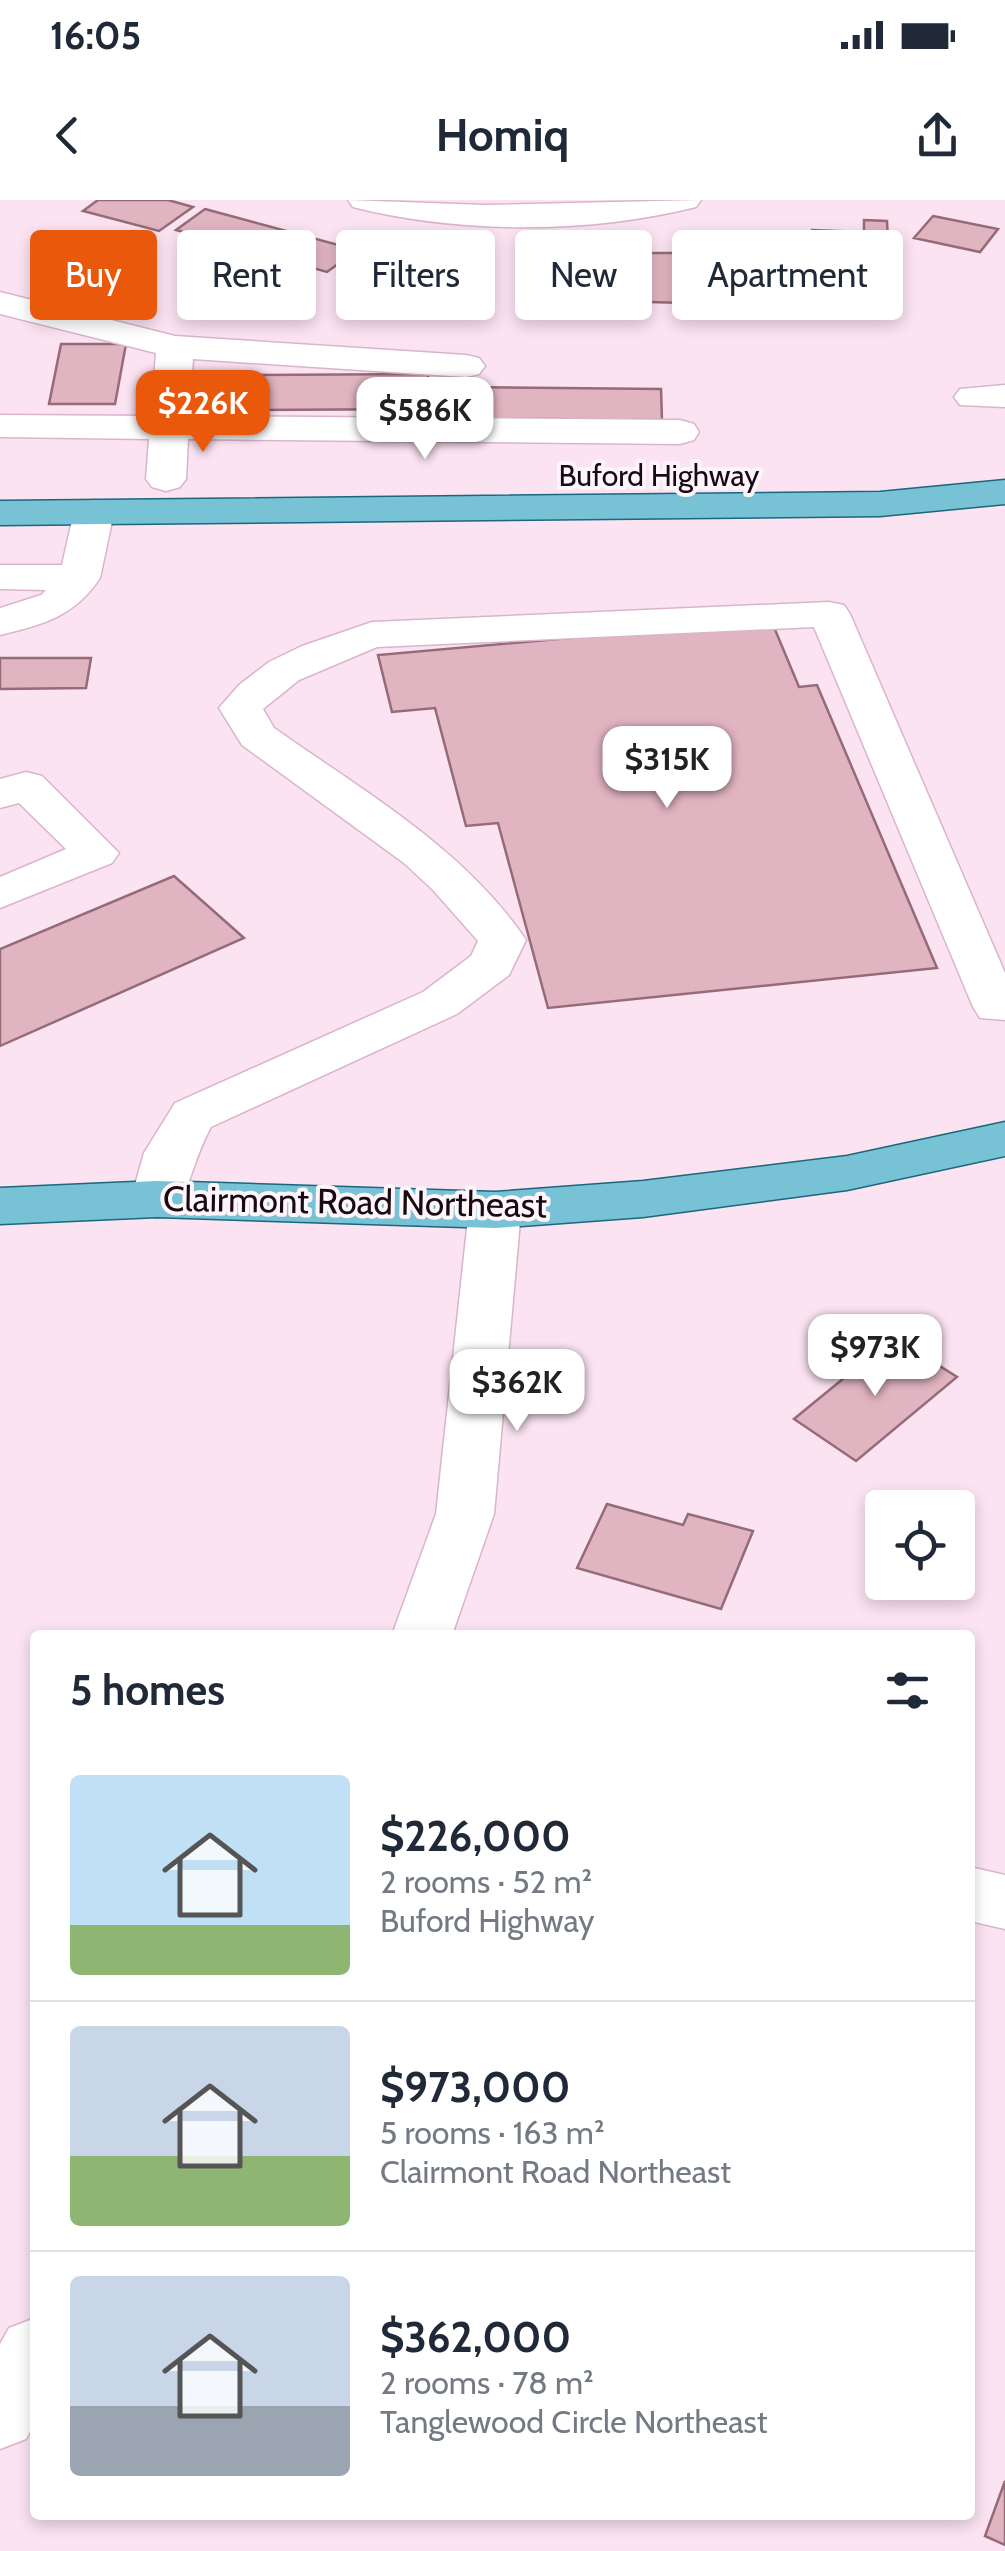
<!DOCTYPE html>
<html lang="en">
<head>
<meta charset="utf-8">
<style>
	:root { --surface:#fff; --page:#f2f2f3; --text:#1f2937; --muted:#747a83; --line:#e0e1e3; --accent:#ea580c }
	body { margin:0; font-family:Cabin,sans-serif; background:var(--page); color:var(--text); height:100vh; display:flex; flex-direction:column; font-size:38px; white-space:nowrap }
	* { box-sizing:border-box; margin:0 }
	p { font-size:32px; color:var(--muted) }
	.icon { flex:none; width:55px; height:55px; fill:none; stroke:currentColor; stroke-width:2; stroke-linecap:round; stroke-linejoin:round }
	.map { position:relative; flex:1; overflow:hidden }
	.drawer { position:absolute; left:30px; top:1430px; width:945px; height:890px; display:flex; flex-direction:column; background:var(--surface); border-radius:10px; box-shadow:0 5px 15px #0003 }
	.drawer>* { flex:none }
	.top-card { position:absolute; left:30px; top:30px; width:945px; height:90px; display:flex; gap:20px }
	.fabs { position:absolute; left:865px; top:1290px; display:grid; gap:20px }
	.fabs a { display:grid; place-items:center; width:110px; height:110px; border-radius:10px; background:var(--surface); box-shadow:0 5px 15px #0003; font-size:50px }
	.price { position:absolute; translate:-50% -85px; padding:0 22px; border-radius:20px; background:#fff; color:#222; font-size:32px; line-height:65px; filter:drop-shadow(0 2px 5px #0008) }
	.price::after { content:''; position:absolute; left:50%; top:60px; width:30px; height:22px; margin-left:-15px; background:inherit; clip-path:polygon(0 0,100% 0,50% 100%) }
	.price.selected { background:var(--accent); color:#fff }
	ul { padding:0; list-style:none }
	li { display:flex; align-items:center; gap:30px; height:250px; padding:0 40px }
	li+li { border-top:2px solid var(--line) }
	li span { display:grid; place-items:center; flex:none; width:280px; height:200px; border-radius:10px; color:#555 }
	li>.icon { margin-inline-start:auto }
	span .icon { width:120px; height:120px; fill:#fffc; stroke-width:1 }
	li b { font-size:42px }
	h2 { display:flex; justify-content:space-between; align-items:center; height:120px; padding:0 40px; font-size:42px }
	.pill { padding:0 35px; border-radius:10px; background:var(--surface); box-shadow:0 5px 15px #0003; font-size:35px; line-height:90px }
	.pill.selected { background:var(--accent); color:#fff }
	.status { display:flex; justify-content:space-between; align-items:center; height:70px; padding:0 50px; background:var(--surface); direction:ltr }
	.status svg { height:28px; fill:currentColor }
	header { display:flex; justify-content:space-between; align-items:center; height:130px; padding:0 40px; background:var(--surface); font-size:45px; font-weight:700 }
	.map>svg:first-child { display:block }
	.building { fill:#e1b4c1; stroke:#946b77; stroke-width:2.5 }
	.lines { fill:none; stroke-linecap:round; stroke-linejoin:round }
	.minor-casing { stroke:#dab4cd; stroke-width:3 }
	.major-casing { stroke:#1a677e; stroke-width:3 }
	.minor { fill:#fff; fill-rule:evenodd }
	.major { fill:#77c2d4; fill-rule:evenodd }
	.labels { text-anchor:middle; stroke-width:8; stroke-linejoin:round; paint-order:stroke }
	.far-street-label { font-size:30px; fill:#170a13; stroke:#fef5fa }
	.street-label { font-size:35px; fill:#170a13; stroke:#fef5fa }
</style>
</head>
<body>
<div class="status"><b>16:05</b><svg viewBox="0 0 49 12"><path d="M0 12V9h3v3zM5 12V6h3v6zM10 12V3h3v9zM15 12V0h3v12zM26 1h20v11H26zM47 4h2v5h-2z"/></svg></div>
<header><svg class="icon" aria-label="back" viewBox="0 0 24 24"><path d="M15 5l-7 7 7 7"/></svg>Homiq<svg class="icon" aria-label="share" viewBox="0 0 24 24"><path d="M12 15V3M7 8l5-5 5 5M5 13v7h14v-7"/></svg></header>
<div class="map">
<svg width="1005" height="2351" viewBox="0 0 1005 2351">
	<rect width="100%" height="100%" fill="#fbe3f2"/>
	<path class="building" d="M98 0H168L193 7 159 31 83 11Z
		M205 9 372 54 353 69 338 64 327 72 176 30Z
		M933 16 998 29 980 52 914 38Z
		M864 20 887 21 889 58 811 55 812 30 864 32Z
		M722 37 790 46 787 88 717 84Z
		M650 53H689L688 103 606 101 607 72 650 73Z
		M393 60 486 67 479 90 384 83Z
		M61 144H126L115 204H49Z
		M428 174 429 209 239 210 242 175Z
		M455 187 661 189 662 220 453 218Z
		M771 420 799 487 817 485 937 768 548 808 498 623 466 626 435 508 392 512 378 455Z
		M0 458H91L86 488 0 489Z
		M174 676 244 738 0 846V749Z
		M894 1137 957 1177 856 1261 794 1219Z
		M607 1304 683 1325 688 1314 753 1331 721 1409 577 1368Z
		M1005 2281V2345L985 2336Z"/>
	<g class="lines">
		<defs>
			<path id="minor" d="M348 0 485 5 701 0 696 7C589 34 459 34 353 7Z
				M0 92 175 136 466 155 479 158 485 166 479 174 466 177 193 159 189 216 680 220 694 224 699 232 694 240 680 244 188 239 186 279 180 287 166 291 152 287 146 279 149 239 0 237V215L151 216 156 153 0 114Z
				M1005 185V207L960 205 954 197 960 189Z
				M94 300 108 304 114 312 100 378C74 417 44 424 0 435V408L41 395 46 390 0 389V365H62L74 312 80 304Z
				M829 402 844 405 850 414 1005 773V820L980 818 973 807 814 427 377 447 299 480 263 509 274 528C363 591 464 648 526 740L509 775 457 814 211 927C195 955 191 985 175 1011L157 1017 139 1011 131 999 144 953 175 903 423 792 471 756 478 741 433 690 404 663 242 545 219 508 239 485 269 462 302 446 372 422Z
				M26 572 42 576 119 653 112 663 0 708V677L66 649 19 603 0 608V579Z
				M495 992 513 997 521 1010 494 1314 452 1435H392L436 1314 469 1010 477 997Z
				M970 1667 1005 1675V1729L970 1721Z
				M35 2118V2222L26 2239 0 2249V2144L9 2128Z"/>
			<path id="major" d="M1005 280V304L880 316 0 325V301L880 292Z
				M1005 922V956L847 990 643 1017 495 1028 157 1017 0 1024V988L157 981 495 992 643 981 847 956Z"/>
		</defs>
		<use href="#minor" class="minor-casing"/>
		<use href="#major" class="major-casing"/>
		<use href="#minor" class="minor"/>
		<use href="#major" class="major"/>
	</g>
	<g class="labels">
		<g class="far-street-label">
			<text x="659" y="286">Buford Highway</text>
		</g>
		<g class="street-label">
			<text transform="translate(355 1002) rotate(1)" y="12">Clairmont Road Northeast</text>
		</g>
	</g>
</svg>
<div class="fabs">
<a><svg class="icon" aria-label="locate" viewBox="0 0 24 24"><circle cx="12" cy="12" r="6"/><path d="M12 2v4M12 18v4M2 12h4M18 12h4"/></svg></a>
</div>
<b class="price selected" style="left:203px;top:255px">$226K</b>
<b class="price" style="left:425px;top:262px">$586K</b>
<b class="price" style="left:667px;top:611px">$315K</b>
<b class="price" style="left:875px;top:1199px">$973K</b>
<b class="price" style="left:517px;top:1234px">$362K</b>
<div class="top-card">
<a class="pill selected">Buy</a>
<a class="pill">Rent</a>
<a class="pill">Filters</a>
<a class="pill">New</a>
<a class="pill">Apartment</a>
</div>
<section class="drawer">
<h2>5 homes<svg class="icon" aria-label="filters" viewBox="0 0 24 24"><path d="M4 7h16M4 17h16"/><circle cx="9" cy="7" r="2"/><circle cx="15" cy="17" r="2"/></svg></h2>
<ul>
<li><span style="background:linear-gradient(#bfe0f5 75%,#8fb573 0)"><svg class="icon" aria-label="home" viewBox="0 0 24 24"><path d="M3 11l9-7 9 7M6 9v11h12V9"/></svg></span><div><b>$226,000</b><p>2 rooms · 52 m²</p><p>Buford Highway</p></div></li>
<li><span style="background:linear-gradient(#c9d6e8 65%,#8fb573 0)"><svg class="icon" aria-label="home" viewBox="0 0 24 24"><path d="M3 11l9-7 9 7M6 9v11h12V9"/></svg></span><div><b>$973,000</b><p>5 rooms · 163 m²</p><p>Clairmont Road Northeast</p></div></li>
<li><span style="background:linear-gradient(#c9d6e8 65%,#9aa5b1 0)"><svg class="icon" aria-label="home" viewBox="0 0 24 24"><path d="M3 11l9-7 9 7M6 9v11h12V9"/></svg></span><div><b>$362,000</b><p>2 rooms · 78 m²</p><p>Tanglewood Circle Northeast</p></div></li>
</ul>
</section>
</div>
</body>
</html>
